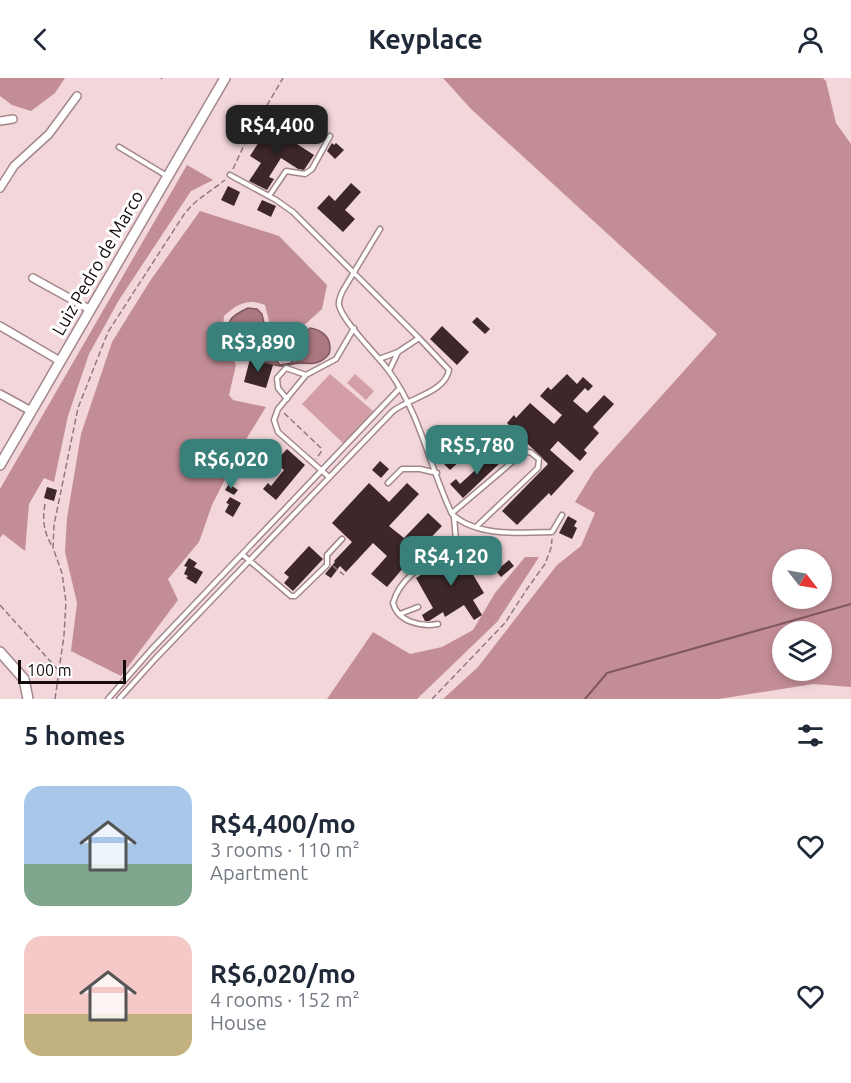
<!DOCTYPE html>
<html lang="en">
<head>
<meta charset="utf-8">
<style>
	:root { --surface:#fff; --page:#f6f6f7; --text:#1f2937; --muted:#747a83; --accent:#39807b }
	body { margin:0; font-family:Ubuntu,sans-serif; background:var(--page); color:var(--text); height:100vh; display:flex; flex-direction:column; font-size:22px; white-space:nowrap }
	* { box-sizing:border-box; margin:0 }
	p { font-size:20px; color:var(--muted) }
	.icon { flex:none; width:33px; height:33px; fill:none; stroke:currentColor; stroke-width:2; stroke-linecap:round; stroke-linejoin:round }
	.map { position:relative; height:621px; overflow:hidden }
	.sheet { display:flex; flex-direction:column; background:var(--surface); flex:1 }
	.sheet>* { flex:none }
	.needle { width:39px; rotate:121deg }
	.controls { position:absolute; left:772px; top:471px; display:grid; gap:12px }
	.controls a { display:grid; place-items:center; width:60px; height:60px; border-radius:50%; background:var(--surface); box-shadow:0 3px 9px #0003; font-size:30px }
	.scale { position:absolute; left:18px; bottom:15px; width:108px; box-sizing:border-box; padding-left:6px; border:3px solid #150b0d; border-top:0; font-size:16px; line-height:21px; white-space:nowrap; color:#150b0d; -webkit-text-stroke:4px #fff; paint-order:stroke }
	.price { position:absolute; translate:-50% -51px; padding:0 14px; border-radius:12px; background:var(--accent); color:#fff; font-size:20px; line-height:39px; filter:drop-shadow(0 2px 3px #0008) }
	.price::after { content:''; position:absolute; left:50%; top:36px; width:18px; height:14px; margin-left:-9px; background:inherit; clip-path:polygon(0 0,100% 0,50% 100%) }
	.price.current { background:#222; color:#fff }
	ul { padding:0; list-style:none }
	li { display:flex; align-items:center; gap:18px; height:150px; padding:0 24px }
	li span { display:grid; place-items:center; flex:none; width:168px; height:120px; border-radius:18px; color:#555 }
	li>.icon { margin-inline-start:auto }
	span .icon { width:72px; height:72px; fill:#fffc; stroke-width:1 }
	li b { font-size:26px }
	h2 { display:flex; justify-content:space-between; align-items:center; height:72px; padding:0 24px; font-size:26px }
	header { display:flex; justify-content:space-between; align-items:center; height:78px; padding:0 24px; background:var(--surface); font-size:27px; font-weight:700 }
	.map>svg:first-child { display:block }
	.green { fill:#d39ea6 }
	.forest { fill:#c38d96; fill-rule:evenodd }
	.water { fill:#ac7880; stroke:#7f575e; stroke-width:1.5 }
	.lines { fill:none; stroke-linecap:round; stroke-linejoin:round }
	.stream { stroke:#7f575e; stroke-width:2 }
	.building { fill:#3d272b }
	.service-casing { stroke:#a2878b; stroke-width:7 }
	.minor-casing { stroke:#a2878b; stroke-width:10 }
	.secondary-casing { stroke:#a2878b; stroke-width:12 }
	.path { stroke:#8e7a7d; stroke-width:1.5; stroke-dasharray:6 3; stroke-linecap:butt }
	.service { stroke:#fff; stroke-width:4 }
	.minor { stroke:#fff; stroke-width:7 }
	.secondary { stroke:#fff; stroke-width:9 }
	.labels { text-anchor:middle; stroke-width:6; stroke-linejoin:round; paint-order:stroke }
	.street-label { font-size:18px; fill:#150b0d; stroke:#fff }
</style>
</head>
<body>
<header><svg class="icon" aria-label="back" viewBox="0 0 24 24"><path d="M15 5l-7 7 7 7"/></svg>Keyplace<svg class="icon" aria-label="person" viewBox="0 0 24 24"><circle cx="12" cy="8" r="4"/><path d="M4 21q1-7 8-7t8 7"/></svg></header>
<div class="map">
<svg width="851" height="621" viewBox="0 0 851 621">
	<rect width="100%" height="100%" fill="#f3d6da"/>
	<path class="green" d="M330 296 373 333 344 366 302 326Z
		M355 296 374 313 366 322 347 305Z"/>
	<path class="forest" d="M0 0H65L55 15 31 33 12 27 0 18Z
		M443 0H823L826 3 836 45 851 66V609L813 606 719 621H443L478 589 557 487 581 468 595 435 575 424 594 393 717 256 471 31ZM783 482H822V520H783ZM783 554H822V592H783Z
		M187 87 213 102 191 113 119 222 89 276 68 338 54 404 44 400 29 426 25 473 3 456 0 460V411Z
		M200 133 279 158 327 207 322 231 291 259H273L265 227C248 220 237 226 224 238L222 258 236 287 229 317 233 322 266 329 242 368 212 427 199 464 168 501 178 522 121 598 71 573 77 525 65 474 67 440 81 356 112 264 150 203Z
		M525 479H539L497 544 417 621H327L373 554 410 576 442 569 473 552 495 515Z"/>
	<path class="water" d="M248 230 257 231 262 236 269 268 274 270 280 267V270L275 274 273 279 280 287 291 285 294 279 289 271 282 270V266L299 262 310 250C324 252 333 262 329 276 320 287 311 286 299 285 292 285 286 289 280 288 262 286 243 272 228 263 227 242 229 239 248 230Z"/>
	<g class="lines">
		<path class="stream" d="M585 621 607 595 851 526"/>
	</g>
	<path class="building" d="M269 48 314 77 304 92 298 91 281 80 269 99 274 101 267 112 249 103 261 85 250 78Z
		M332 65 334 67 336 65 344 72 335 81 327 73Z
		M351 105 361 114 345 132 355 141 343 154 317 130 329 117 335 123Z
		M228 108 240 114 234 128 221 122Z
		M262 122 276 128 271 139 257 132Z
		M477 239 490 251 485 256 472 244Z
		M442 248 469 274 457 287 430 261Z
		M250 281 273 287 266 310 244 304Z
		M567 296 577 306 583 299 593 308 588 313 585 310 573 323 587 335 604 317 614 326 593 349 599 355 584 372 587 375 580 383 558 363 550 372 574 393 551 418 549 415 517 447 502 433 548 386 507 345 514 337 516 340 530 325 554 346 562 337 540 318 548 309 551 312Z
		M458 364 468 376 450 392 439 381Z
		M287 371 305 387 276 422 263 411 268 405 271 408 284 392 275 384Z
		M495 374 502 383 463 420 450 406 456 401 460 406Z
		M380 383 389 391 381 400 372 392Z
		M369 405 389 424 407 405 419 416 389 448 404 460 428 435 442 448 418 473 420 475 417 479 414 477 387 509 371 496 387 478 373 465 346 494 340 488 331 500 325 496 335 484 334 483 352 464 332 445Z
		M229 406 238 412 234 417 225 412Z
		M47 409 57 412 54 423 44 420Z
		M230 419 241 425 233 439 225 434 229 426 226 425Z
		M568 438 577 443 574 448 577 450 572 461 559 455Z
		M309 468 323 481 293 513 284 505 289 499 284 495Z
		M462 472 475 493 472 495 484 515 473 522 482 537 474 542 464 527 445 539 443 534 429 543H425L422 537 433 530 416 500Z
		M189 480 197 485 194 489 203 494 196 506 186 500 188 498 184 496 187 489 184 488Z
		M509 482 514 488 501 499 496 493Z"/>
	<g class="lines">
		<defs>
			<path id="service" d="M119 69 167 98
				M230 97 276 122 293 134 419 260
				M269 118 286 93 305 96 312 91 330 58
				M380 151 342 214C341 218 338 222 339 227 342 243 378 278 389 293 421 337 429 388 452 436 476 459 522 455 552 454L562 437
				M379 281 398 274
				M287 321 278 310 277 300 286 290 306 297
				M329 399 278 354 274 342 278 331 306 297 336 281 354 250
				M388 405 402 391H420L437 395
				M452 435 518 379 525 375 530 374 539 381 538 390 477 448
				M243 477 291 518H295L327 487V477L342 461
				M400 536 418 529
				M438 546C421 549 398 544 393 525 401 496 431 483 454 468L456 462 454 439
				M108 621 151 572 399 311
				M119 621 155 581 392 334C408 320 445 315 449 292L419 260 398 274 389 293"/>
			<path id="minor" d="M0 43 13 41
				M0 110 14 88 49 56 77 18
				M33 200 89 231
				M0 248 60 283
				M0 316 31 333"/>
			<path id="secondary" d="M0 387 225 0
				M0 574 24 601 28 621"/>
		</defs>
		<use href="#service" class="service-casing"/>
		<use href="#minor" class="minor-casing"/>
		<use href="#secondary" class="secondary-casing"/>
		<path class="path" d="M161 1 162 0
			M233 91 246 63 283 0
			M284 335 321 370V374L316 381
			M45 426C42 443 44 454 52 468
			M333 488 344 497
			M0 527 59 593
			M55 621 64 557 66 524 62 495 53 470 54 447 78 330 108 254 183 138C194 122 210 114 225 102
			M432 621 505 545 527 511 545 486 551 470 552 461"/>
		<use href="#service" class="service"/>
		<use href="#minor" class="minor"/>
		<use href="#secondary" class="secondary"/>
	</g>
	<g class="labels">
		<g class="street-label">
			<text transform="translate(98 185) rotate(-60)" y="6">Luiz Pedro de Marco</text>
		</g>
	</g>
</svg>
<div class="controls">
<a><svg class="needle" viewBox="-14 -14 28 28"><path d="M0-13l5 13h-10z" fill="#e53935"/><path d="M0 13l5-13h-10z" fill="#747a83"/></svg></a>
<a><svg class="icon" aria-label="layers" viewBox="0 0 24 24"><path d="M12 4l9 5-9 5-9-5zM3 14l9 5 9-5"/></svg></a>
</div>
<div class="scale">100 m</div>
<b class="price current" style="left:277px;top:78px">R$4,400</b>
<b class="price" style="left:258px;top:295px">R$3,890</b>
<b class="price" style="left:477px;top:398px">R$5,780</b>
<b class="price" style="left:231px;top:412px">R$6,020</b>
<b class="price" style="left:451px;top:509px">R$4,120</b>
</div>
<section class="sheet">
<h2>5 homes<svg class="icon" aria-label="filters" viewBox="0 0 24 24"><path d="M4 7h16M4 17h16"/><circle cx="9" cy="7" r="2"/><circle cx="15" cy="17" r="2"/></svg></h2>
<ul>
<li><span style="background:linear-gradient(#a9c7e8 65%,#7fa58c 0)"><svg class="icon" aria-label="home" viewBox="0 0 24 24"><path d="M3 11l9-7 9 7M6 9v11h12V9"/></svg></span><div><b>R$4,400/mo</b><p>3 rooms · 110 m²</p><p>Apartment</p></div><svg class="icon" aria-label="heart" viewBox="0 0 24 24"><path d="M12 20l-8-8c-3-5 5-10 8-4 3-6 11-1 8 4z"/></svg></li>
<li><span style="background:linear-gradient(#f6c9c9 65%,#c2b280 0)"><svg class="icon" aria-label="home" viewBox="0 0 24 24"><path d="M3 11l9-7 9 7M6 9v11h12V9"/></svg></span><div><b>R$6,020/mo</b><p>4 rooms · 152 m²</p><p>House</p></div><svg class="icon" aria-label="heart" viewBox="0 0 24 24"><path d="M12 20l-8-8c-3-5 5-10 8-4 3-6 11-1 8 4z"/></svg></li>
</ul>
</section>
</body>
</html>
